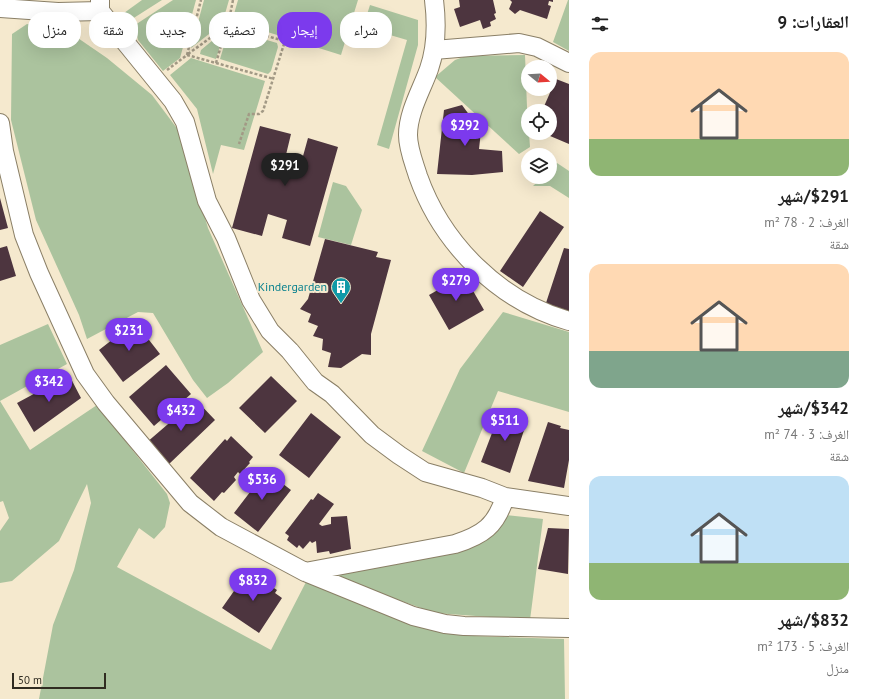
<!DOCTYPE html>
<html lang="ar">
<head>
<meta charset="utf-8">
<style>
	:root { --surface:#fff; --page:#f6f6f6; --text:#222; --muted:#767676; --accent:#7c3aed }
	body { margin:0; font-family:"PT Sans","Noto Naskh Arabic",sans-serif; background:var(--page); color:var(--text); direction:rtl; height:100vh; display:flex; flex-direction:column; font-size:15px; white-space:nowrap }
	* { box-sizing:border-box; margin:0 }
	p { font-size:13px; color:var(--muted) }
	.icon { flex:none; width:22px; height:22px; fill:none; stroke:currentColor; stroke-width:2; stroke-linecap:round; stroke-linejoin:round }
	.map { position:relative; flex:1; overflow:hidden; direction:ltr }
	.drawer { display:flex; flex-direction:column; background:var(--surface); width:300px }
	.drawer>* { flex:none }
	.guide { position:absolute; left:12px; top:12px; width:380px; height:36px; direction:rtl; display:flex; gap:8px }
	.needle { width:26px; rotate:108deg }
	.tools { position:absolute; left:521px; top:60px; display:grid; gap:8px }
	.tools a { display:grid; place-items:center; width:36px; height:36px; border-radius:50%; background:var(--surface); box-shadow:0 4px 16px #0002; font-size:20px }
	.scale { position:absolute; left:12px; bottom:10px; width:94px; box-sizing:border-box; padding-left:4px; border:2px solid #302c21; border-top:0; font-size:11px; line-height:14px; white-space:nowrap; color:#302c21; -webkit-text-stroke:3px #f5e9ce; paint-order:stroke }
	.price { position:absolute; translate:-50% -34px; padding:0 9px; border-radius:14px; background:var(--accent); color:#fff; font-size:13px; line-height:26px; filter:drop-shadow(0 1px 2px #0008) }
	.price::after { content:''; position:absolute; left:50%; top:24px; width:12px; height:9px; margin-left:-6px; background:inherit; clip-path:polygon(0 0,100% 0,50% 100%) }
	.price.on { background:#222; color:#fff }
	ul { padding:0; list-style:none }
	li { display:grid; align-content:center; gap:8px; height:212px; padding:0 20px }
	li span { display:grid; place-items:center; height:124px; border-radius:12px; color:#555 }
	li>.icon { margin-inline-start:auto }
	span .icon { width:72px; height:72px; fill:#fffc; stroke-width:1 }
	li b { font-size:17px }
	h2 { display:flex; justify-content:space-between; align-items:center; height:48px; padding:0 20px; font-size:17px }
	.tag { padding:0 14px; border-radius:16px; background:var(--surface); box-shadow:0 4px 16px #0002; font-size:14px; line-height:36px }
	.tag.on { background:var(--accent); color:#fff }
	main { display:flex; flex:1; min-height:0 }
	.map>svg:first-child { display:block }
	.green { fill:#abc39e }
	.building { fill:#4d353f }
	.lines { fill:none; stroke-linecap:round; stroke-linejoin:round }
	.minor-casing { stroke:#8a7f66; stroke-width:20 }
	.path { stroke:#a29985; stroke-width:2.5; stroke-dasharray:3 2; stroke-linecap:butt }
	.minor { stroke:#fff; stroke-width:18 }
	.labels { text-anchor:middle; stroke-width:4; stroke-linejoin:round; paint-order:stroke }
	.culture-label { font-size:12px; fill:#0d838f; stroke:#f5e9ce; text-anchor:end }
</style>
</head>
<body>
<main>
<section class="drawer">
<h2>العقارات: 9<svg class="icon" aria-label="filters" viewBox="0 0 24 24"><path d="M4 7h16M4 17h16"/><circle cx="9" cy="7" r="2"/><circle cx="15" cy="17" r="2"/></svg></h2>
<ul>
<li><span style="background:linear-gradient(#ffd9b3 70%,#8fb573 0)"><svg class="icon" aria-label="home" viewBox="0 0 24 24"><path d="M3 11l9-7 9 7M6 9v11h12V9"/></svg></span><div><b>$291/شهر</b><p>الغرف: 2 · 78 m²</p><p>شقة</p></div></li>
<li><span style="background:linear-gradient(#ffd9b3 70%,#7fa58c 0)"><svg class="icon" aria-label="home" viewBox="0 0 24 24"><path d="M3 11l9-7 9 7M6 9v11h12V9"/></svg></span><div><b>$342/شهر</b><p>الغرف: 3 · 74 m²</p><p>شقة</p></div></li>
<li><span style="background:linear-gradient(#bfe0f5 70%,#8fb573 0)"><svg class="icon" aria-label="home" viewBox="0 0 24 24"><path d="M3 11l9-7 9 7M6 9v11h12V9"/></svg></span><div><b>$832/شهر</b><p>الغرف: 5 · 173 m²</p><p>منزل</p></div></li>
</ul>
</section>
<div class="map">
<svg width="569" height="699" viewBox="0 0 569 699">
	<rect width="100%" height="100%" fill="#f5e9ce"/>
	<path class="green" d="M142 0H162L129 21 124 13Z
		M173 0H196L180 58 163 71 138 40 135 25Z
		M204 0H229L222 24 191 48Z
		M238 0H358L341 55 232 21Z
		M568 0H569V51L553 42Z
		M370 5 418 20V45L389 149 377 145 407 40 363 27Z
		M27 24 72 34 107 58 152 95 179 131 208 228 263 352 228 383 207 398 193 380 153 313 138 312 87 339 79 315 36 220 11 120 12 34Z
		M229 29 277 43 278 47 271 71 268 74 220 59Z
		M225 30 216 59 200 54 201 50Z
		M525 55 528 133H529L530 147 519 154 435 77 455 60 466 56Z
		M191 58 265 81 244 150 221 145 213 174 197 109 170 75Z
		M557 163 569 171V198L550 186H533L542 177H550V170Z
		M333 182 346 186 362 210 351 245 318 237Z
		M503 312 569 332V412L498 391 464 473 422 451 460 369Z
		M48 324 67 364 0 401 30 450 97 405 167 494 170 503 165 527 154 539 139 528 117 567 271 650 306 582 424 628 474 636 564 639 565 699H39L53 625 74 570 91 503 87 484 59 541 12 581 0 583V531L9 518 3 501 0 502V345Z
		M505 515 543 519 530 620 435 613 343 580 337 575 429 555Z"/>
	<path class="building" d="M459 0H493L496 13 494 14 496 19 490 22 491 26 483 29 480 20 460 27 454 9 460 7Z
		M510 0H553V2L549 1 548 5 551 6 547 19 520 10 515 14 509 9 512 2Z
		M556 79 569 84V144L543 133H550V111H542Z
		M462 105 481 131 479 149 502 151 503 172 472 175 437 174 444 110Z
		M260 126 291 134 284 163 300 167 308 138 338 147 310 246 282 238 287 220 268 214 262 236 232 228Z
		M0 198 8 228 0 230Z
		M540 211 564 227 523 287 500 271Z
		M325 239 378 252 376 257 391 260 371 334V355L362 354 341 368 328 367 331 353 322 350 323 339 313 336 318 326 308 322 311 314 300 309 308 299Z
		M7 246 16 276 0 281V248Z
		M564 248 569 249V314L545 306Z
		M464 275 484 310 449 330 429 295Z
		M135 322 160 354 123 382 99 350Z
		M166 365 191 394 154 426 129 397Z
		M69 375 81 398 34 432 17 403Z
		M271 376 297 401 265 433 239 408Z
		M196 400 215 420 168 465 146 443Z
		M500 412 515 417 517 414 528 418 510 473 481 462Z
		M311 413 341 437 309 478 279 455Z
		M548 422 561 426 560 428 569 430V460L564 488 528 481Z
		M231 436 253 457 249 462 250 463 240 474 238 472 234 477 236 480 224 493 222 492 214 501 190 478 225 439 227 441Z
		M266 471 291 490 258 532 234 513Z
		M318 493 334 504 319 524 322 526 331 524V517L347 516 351 549 330 554 329 551 317 553 316 541 312 543 310 541 303 549 299 545 297 548 287 540 289 536 285 533 311 499 313 500Z
		M548 528 569 529 568 574 538 569Z
		M246 574 250 577 252 574 277 590 275 593 282 598 259 633 222 608Z"/>
	<g class="lines">
		<defs>
			<path id="minor" d="M434 0C437 24 437 46 429 69 422 89 408 112 408 135 408 149 414 163 418 176 442 244 499 301 569 321
				M0 8 58 12 100 11V0
				M100 11 173 101 185 122 207 201 226 238 251 300 270 331 290 351 315 382 332 394 372 435 399 455 425 472 482 488 505 497
				M434 50 519 43 537 47 569 63
				M0 123 4 151 24 235 39 273 85 374 106 403 190 503 221 527 305 572 413 616 445 624 464 626 569 628
				M305 572 455 544C483 535 496 526 505 497L569 506"/>
		</defs>
		<use href="#minor" class="minor-casing"/>
		<path class="path" d="M233 0 228 25 281 40 284 44 263 111 259 114H249L239 144
			M188 54 228 25
			M187 55 201 0
			M216 63 227 25
			M167 70 187 55 274 79"/>
		<use href="#minor" class="minor"/>
	</g>
	<defs>
		<symbol id="building-pin" viewBox="-11 -11 22 30"><path d="M0 17L-7.5 6A9.5 9.5 0 1 1 7.5 6Z" fill="#0f9aa8" stroke="#f5e9ce"/><path d="M-4-6H4V6H1V3H-1V6H-4ZM-2.5-4.3h1.7v1.8h-1.7ZM.8-4.3h1.7v1.8H.8ZM-2.5-1h1.7V.8h-1.7ZM.8-1h1.7V.8H.8Z" fill="#fff"/></symbol>
	</defs>
	<g fill-rule="evenodd">
		<use href="#building-pin" x="330" y="276" width="22" height="30"/>
	</g>
	<g class="labels">
		<g class="culture-label">
			<text x="327" y="291">Kindergarden</text>
		</g>
	</g>
</svg>
<div class="tools">
<a><svg class="needle" viewBox="-14 -14 28 28"><path d="M0-13l5 13h-10z" fill="#e53935"/><path d="M0 13l5-13h-10z" fill="#767676"/></svg></a>
<a><svg class="icon" aria-label="locate" viewBox="0 0 24 24"><circle cx="12" cy="12" r="6"/><path d="M12 2v4M12 18v4M2 12h4M18 12h4"/></svg></a>
<a><svg class="icon" aria-label="layers" viewBox="0 0 24 24"><path d="M12 4l9 5-9 5-9-5zM3 14l9 5 9-5"/></svg></a>
</div>
<div class="scale">50 m</div>
<b class="price" style="left:465px;top:147px">$292</b>
<b class="price on" style="left:285px;top:187px">$291</b>
<b class="price" style="left:456px;top:302px">$279</b>
<b class="price" style="left:129px;top:352px">$231</b>
<b class="price" style="left:49px;top:403px">$342</b>
<b class="price" style="left:181px;top:432px">$432</b>
<b class="price" style="left:505px;top:442px">$511</b>
<b class="price" style="left:262px;top:501px">$536</b>
<b class="price" style="left:253px;top:602px">$832</b>
<div class="guide">
<a class="tag">شراء</a>
<a class="tag on">إيجار</a>
<a class="tag">تصفية</a>
<a class="tag">جديد</a>
<a class="tag">شقة</a>
<a class="tag">منزل</a>
</div>
</div>
</main>
</body>
</html>
